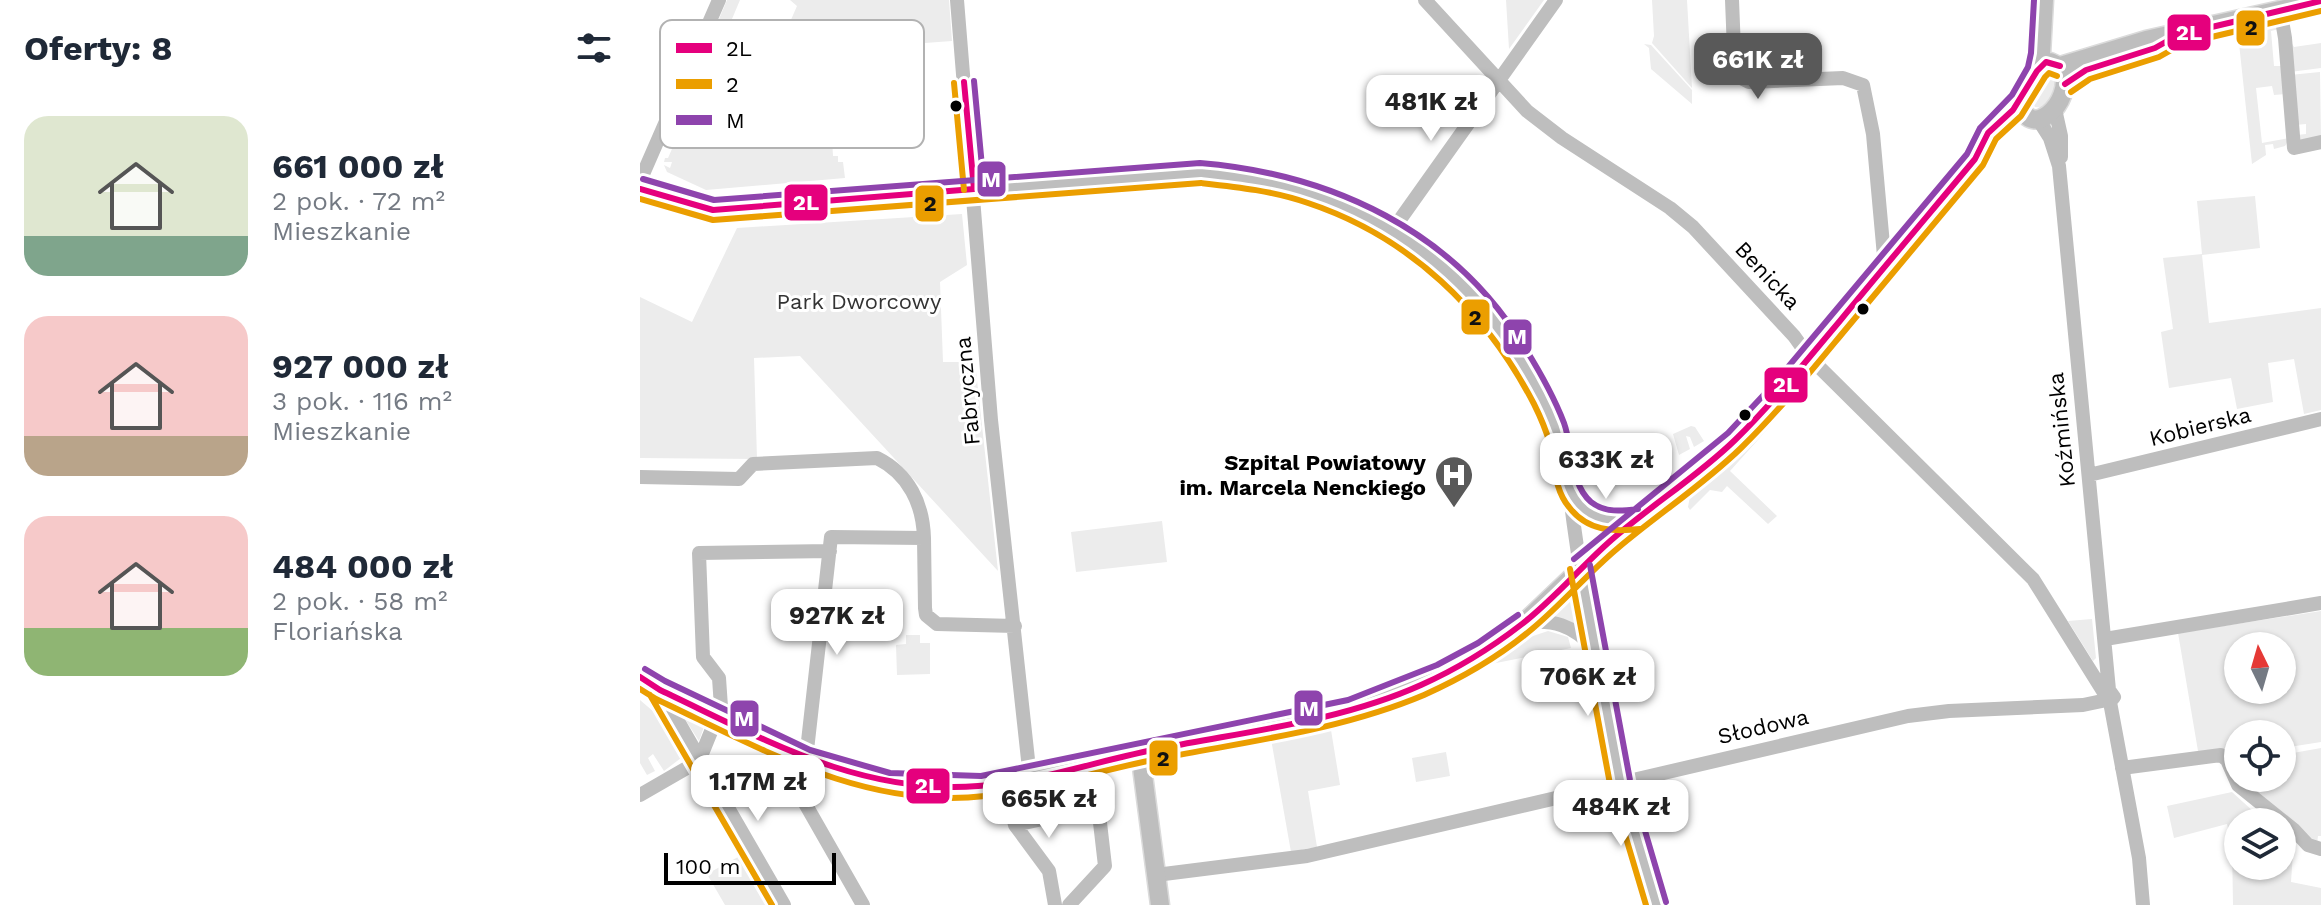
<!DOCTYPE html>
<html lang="pl">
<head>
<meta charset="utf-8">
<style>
	:root { --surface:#fff; --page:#f2f2f3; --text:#1f2937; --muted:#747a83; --accent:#595959 }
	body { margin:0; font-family:"Work Sans",sans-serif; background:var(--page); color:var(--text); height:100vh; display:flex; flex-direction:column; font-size:30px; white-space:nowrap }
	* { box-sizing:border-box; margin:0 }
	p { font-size:26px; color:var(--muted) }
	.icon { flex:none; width:44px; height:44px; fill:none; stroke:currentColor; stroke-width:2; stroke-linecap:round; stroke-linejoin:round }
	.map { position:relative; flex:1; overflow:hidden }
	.drawer { display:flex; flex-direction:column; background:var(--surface); width:640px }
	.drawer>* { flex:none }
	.needle { width:52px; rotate:355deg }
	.controls { position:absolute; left:1584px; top:632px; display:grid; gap:16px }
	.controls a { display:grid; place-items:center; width:72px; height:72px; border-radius:50%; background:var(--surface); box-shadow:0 2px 6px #0004; font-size:40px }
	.scale { position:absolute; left:24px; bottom:20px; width:172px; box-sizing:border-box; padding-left:8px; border:4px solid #000; border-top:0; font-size:22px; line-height:28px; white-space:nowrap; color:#000; -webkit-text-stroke:6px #fff; paint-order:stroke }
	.price { position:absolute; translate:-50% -68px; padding:0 18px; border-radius:16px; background:#fff; color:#222; font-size:26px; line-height:52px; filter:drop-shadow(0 2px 4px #0008) }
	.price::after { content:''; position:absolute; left:50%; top:48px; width:24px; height:18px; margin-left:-12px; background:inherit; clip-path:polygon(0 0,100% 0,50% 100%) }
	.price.current { background:var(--accent); color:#fff }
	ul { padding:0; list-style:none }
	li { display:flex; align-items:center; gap:24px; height:200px; padding:0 24px }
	li span { display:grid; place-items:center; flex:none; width:224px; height:160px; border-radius:24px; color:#555 }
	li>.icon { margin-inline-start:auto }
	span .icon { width:96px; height:96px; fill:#fffc; stroke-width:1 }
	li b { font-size:34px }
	h2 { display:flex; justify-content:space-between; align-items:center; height:96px; padding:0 24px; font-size:34px }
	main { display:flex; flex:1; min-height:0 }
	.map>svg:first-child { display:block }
	.green { fill:#ececec; fill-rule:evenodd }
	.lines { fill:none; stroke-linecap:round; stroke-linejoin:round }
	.major-casing { stroke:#dbdbdb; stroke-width:21 }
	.minor { stroke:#bebebe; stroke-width:14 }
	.major { stroke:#bebebe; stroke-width:18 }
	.bus-1-casing { stroke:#fff; stroke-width:12 }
	.bus-2-casing { stroke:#fff; stroke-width:12 }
	.bus-3-casing { stroke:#fff; stroke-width:12 }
	.bus-1 { stroke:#e5007d; stroke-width:6 }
	.bus-2 { stroke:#eb9e00; stroke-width:6 }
	.bus-3 { stroke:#8e44ad; stroke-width:6 }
	.bus-dot { fill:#000; stroke:#fff; stroke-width:3 }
	.labels { text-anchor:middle; stroke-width:6; stroke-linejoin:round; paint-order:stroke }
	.street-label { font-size:22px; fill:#000; stroke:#fff }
	.park-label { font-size:22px; fill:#333; stroke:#fff }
	.poi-label { font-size:22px; font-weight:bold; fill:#000; stroke:#fff; text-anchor:end }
	.key { fill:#fff; stroke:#b2b2b2; stroke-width:2 }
	.key-label { font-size:22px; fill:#000 }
	.line-badge { stroke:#fff; stroke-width:3 }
	.badge-label { font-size:22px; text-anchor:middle; font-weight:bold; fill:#fff }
	.pale-badge-label { font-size:22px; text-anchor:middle; font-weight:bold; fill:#111 }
</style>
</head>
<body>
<main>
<section class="drawer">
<h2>Oferty: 8<svg class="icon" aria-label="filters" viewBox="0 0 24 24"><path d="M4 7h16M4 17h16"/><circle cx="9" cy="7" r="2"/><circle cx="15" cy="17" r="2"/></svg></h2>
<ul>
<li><span style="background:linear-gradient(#dfe7d0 75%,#7fa58c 0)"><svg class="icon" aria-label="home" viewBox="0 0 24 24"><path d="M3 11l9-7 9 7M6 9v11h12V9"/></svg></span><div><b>661 000 zł</b><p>2 pok. · 72 m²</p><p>Mieszkanie</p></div></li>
<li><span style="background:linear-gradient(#f6c9c9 75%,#b9a48a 0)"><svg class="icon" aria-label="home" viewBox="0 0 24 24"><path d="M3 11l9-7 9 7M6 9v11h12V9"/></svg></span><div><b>927 000 zł</b><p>3 pok. · 116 m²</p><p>Mieszkanie</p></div></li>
<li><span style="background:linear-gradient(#f6c9c9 70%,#8fb573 0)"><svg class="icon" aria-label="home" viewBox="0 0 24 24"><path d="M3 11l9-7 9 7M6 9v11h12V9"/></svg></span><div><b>484 000 zł</b><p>2 pok. · 58 m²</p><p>Floriańska</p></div></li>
</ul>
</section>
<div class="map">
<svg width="1681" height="905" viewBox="0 0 1681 905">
	<rect width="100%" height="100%" fill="#fff"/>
	<path class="green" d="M87 0H100L81 45 88 49 85 51 74 47 71 38Z
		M150 0H309L312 41 203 49 192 53 183 62 169 98C173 118 183 126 201 133V138L192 139 193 156H198V162H203L205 178 66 190 27 172 24 165 30 168 32 162H24L25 158H28L60 85 52 81 61 61 69 56 81 61 78 69 109 82 113 75 118 73 126 77 157 6Z
		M866 0H904L869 49Z
		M1012 0H1047L1052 88 1012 43 1014 36Z
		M1634 25 1639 29 1631 31 1634 66H1643L1646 94 1634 95 1632 86 1616 88 1622 143 1650 138 1645 146 1634 149 1633 144 1625 145 1626 155 1612 164 1598 34Z
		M1651 42 1654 47 1681 43V68L1650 72Z
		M1004 44 1011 45 1052 90V104L1011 69 1009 48Z
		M1415 71C1417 86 1416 98 1404 108L1395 107 1391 101C1396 90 1402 75 1415 71Z
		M1680 72 1681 139 1659 140 1657 135 1666 134V124L1655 125 1650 75Z
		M1615 196 1620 248 1562 255 1569 323 1681 308V410L1664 414 1654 359 1628 363 1633 402 1597 409 1591 378 1529 388 1521 332 1533 329 1523 258 1562 254 1557 201Z
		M322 214 327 265 300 282 303 362H335L358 571 160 356 114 358 117 459 0 458V297L52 322 97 228Z
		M1159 394 1090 471 1137 516 1128 524 1087 486 1082 492 1070 490 1050 510 1048 507 1050 496 1088 464 1155 395Z
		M1051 426 1055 427 1064 441 1054 447 1050 437 1046 436 1050 449 1039 455 1033 434Z
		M522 521 527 562 436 572 431 532Z
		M928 593 936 597 942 628 905 615Z
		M1681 611V742L1642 748V734H1598V755L1558 751 1538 633ZM1598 646H1642V690H1598Z
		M1452 619 1456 658 1453 661 1428 621Z
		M908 631 928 637 931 648 851 664 884 639Z
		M266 635H280V643H290V674L257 675 256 645 266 644Z
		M0 700 14 712 41 758 24 771 13 754 8 758 15 771 7 775 0 763Z
		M44 711 66 721 59 741 43 716Z
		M691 730 700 785 668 791 677 847 651 852 631 739Z
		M1681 748V836H1678L1677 844 1598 778H1642V755Z
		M806 752 810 776 776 782 772 758Z
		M1592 792 1625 822H1598V866H1642V840L1653 853 1651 882 1681 888V905H1593L1592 845 1587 824 1534 838 1527 806Z
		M98 857 126 905H85L67 874Z"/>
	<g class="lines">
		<defs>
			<path id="major" d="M1420 66 1506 40 1681 1
				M1397 71 1401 54 1404 0
				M0 677 20 690 166 759 203 772 248 783 317 787 342 786 390 778 500 752 691 716 779 686 834 658 884 623 970 541 1063 469 1095 440 1139 393 1302 199 1335 159 1348 133 1380 101 1397 71 1410 62 1423 68C1435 105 1387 143 1380 101
				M500 752 520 905"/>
		</defs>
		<use href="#major" class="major-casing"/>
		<path class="minor" d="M317 0 351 420 390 778
			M785 0 887 111 922 138 1030 208 1053 227 1154 336 1169 357 1393 579 1463 691
			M1092 0 1095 75 1109 82 1203 78 1223 85 1233 134 1245 267
			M1640 9 1645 38 1654 148 1681 142
			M1415 109 1421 136V157
			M1398 119 1410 138 1419 166 1469 690 1474 697 1470 702 1499 858 1503 905
			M0 181 79 0
			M0 189 73 210 561 173C686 180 785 229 860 331 884 364 905 398 918 437 927 465 930 497 934 526 940 570 947 614 956 658 964 699 969 742 980 783 991 824 1008 863 1016 905
			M754 228 916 0
			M1449 475 1681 419
			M0 477 99 479 113 464 237 458C269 474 283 504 284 538
			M931 493C951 522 965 523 999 519
			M884 623C912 619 934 625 953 648
			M1465 639 1681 603
			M20 690 144 905
			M130 742 223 905
			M166 759 191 537 284 538 285 608 286 615 297 624 375 626
			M1482 768 1581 755 1587 760 1598 785 1654 830 1668 845 1681 849
			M364 783 375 825 409 871 415 905
			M0 795 59 761 81 707 79 678 63 657 59 553 190 551
			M375 825 453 808 459 814 465 866 429 905
			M516 875 667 856 1268 716 1309 711 1443 705 1462 701"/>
		<use href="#major" class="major"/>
		<defs>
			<path id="bus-1" d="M324 82 334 189
				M1425 84 1446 70 1515 48 1538 35 1681 1
				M0 189 73 210 334 189
				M0 677 20 690C124 739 219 795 338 786 401 782 462 759 523 748 609 731 701 721 781 685 817 669 851 648 882 624 913 600 939 569 968 543 1008 507 1056 478 1095 440 1133 403 1165 362 1199 322 1244 267 1290 213 1335 159L1348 133 1373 110 1397 71 1406 62 1420 66"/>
			<path id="bus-2" d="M314 83 324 190
				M1431 92 1450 79 1519 57 1542 44 1681 11
				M0 199 73 220 561 183C597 187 634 191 668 203 770 237 845 310 894 404 900 416 906 430 910 444 915 465 914 489 929 507 947 531 973 532 1000 529
				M930 569 970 784 1006 905
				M0 689 16 699C120 748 225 810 345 796 405 789 463 769 523 758 610 741 701 730 784 695 822 678 860 656 892 629 922 604 948 573 978 548 1018 514 1063 485 1101 448 1139 411 1172 370 1206 329 1251 275 1297 220 1343 165L1356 139 1381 116 1405 77 1409 73 1417 76
				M10 695 132 905"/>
			<path id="bus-3" d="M334 81 344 188
				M3 179 74 200 560 163C692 174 815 231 885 348 900 372 914 397 924 423 933 448 930 484 951 502 965 513 982 511 998 509
				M934 559 1088 433 1132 386 1327 154 1340 128 1372 95 1388 67 1391 53 1394 0
				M950 565 990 780 1026 902
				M5 669 25 681 170 750 250 773 341 776 708 700 797 665 838 643 878 615"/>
		</defs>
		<use href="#bus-1" class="bus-1-casing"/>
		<use href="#bus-2" class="bus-2-casing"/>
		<use href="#bus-3" class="bus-3-casing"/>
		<use href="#bus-1" class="bus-1"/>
		<use href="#bus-2" class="bus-2"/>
		<use href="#bus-3" class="bus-3"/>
	</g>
	<defs>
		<symbol id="hospital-pin" viewBox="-11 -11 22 30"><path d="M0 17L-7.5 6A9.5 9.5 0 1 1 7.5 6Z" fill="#595959" stroke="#fff"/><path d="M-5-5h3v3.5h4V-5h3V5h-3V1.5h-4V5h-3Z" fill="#fff"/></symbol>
	</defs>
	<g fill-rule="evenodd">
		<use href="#hospital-pin" x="792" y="453" width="44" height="60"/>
	</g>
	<g class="bus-dot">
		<circle cx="316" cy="106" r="7"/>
		<circle cx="1223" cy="309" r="7"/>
		<circle cx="1105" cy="415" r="7"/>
	</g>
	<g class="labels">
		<g class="street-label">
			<text transform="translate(1128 275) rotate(47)" y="8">Benicka</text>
			<text transform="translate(327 391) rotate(-95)" y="8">Fabryczna</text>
			<text transform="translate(1560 426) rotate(-14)" y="8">Kobierska</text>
			<text transform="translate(1421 430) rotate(-96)" y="8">Koźmińska</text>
			<text transform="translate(1123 726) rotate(-13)" y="8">Słodowa</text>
		</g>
		<g class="park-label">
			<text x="219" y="309">Park Dworcowy</text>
		</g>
		<g class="poi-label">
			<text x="786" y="470">Szpital Powiatowy<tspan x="786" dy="25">im. Marcela Nenckiego</tspan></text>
		</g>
	</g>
	<rect x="20" y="20" width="264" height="128" rx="12" class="key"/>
	<rect x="36" y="43" width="36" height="10" fill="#e5007d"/>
	<rect x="36" y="79" width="36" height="10" fill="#eb9e00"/>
	<rect x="36" y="115" width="36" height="10" fill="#8e44ad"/>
	<g class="key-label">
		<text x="86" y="56">2L</text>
		<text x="86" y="92">2</text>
		<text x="86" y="128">M</text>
	</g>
	<g class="line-badge">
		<rect x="1595" y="9" width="31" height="38" rx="8" fill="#eb9e00"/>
		<rect x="1526" y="13" width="46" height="39" rx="8" fill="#e5007d"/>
		<rect x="336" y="160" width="31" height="38" rx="8" fill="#8e44ad"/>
		<rect x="143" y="183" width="46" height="39" rx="8" fill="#e5007d"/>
		<rect x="274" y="184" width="31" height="39" rx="8" fill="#eb9e00"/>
		<rect x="820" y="298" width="31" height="38" rx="8" fill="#eb9e00"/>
		<rect x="862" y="318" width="31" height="38" rx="8" fill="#8e44ad"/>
		<rect x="1123" y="366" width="46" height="38" rx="8" fill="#e5007d"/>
		<rect x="653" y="689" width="31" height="38" rx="8" fill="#8e44ad"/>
		<rect x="89" y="699" width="31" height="39" rx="8" fill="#8e44ad"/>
		<rect x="508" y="739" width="31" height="38" rx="8" fill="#eb9e00"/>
		<rect x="265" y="767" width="46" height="38" rx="8" fill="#e5007d"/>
	</g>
	<g class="badge-label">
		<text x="1549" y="40">2L</text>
		<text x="351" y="187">M</text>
		<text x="166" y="210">2L</text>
		<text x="877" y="344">M</text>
		<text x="1146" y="392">2L</text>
		<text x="669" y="716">M</text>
		<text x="104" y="726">M</text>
		<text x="288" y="793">2L</text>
	</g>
	<g class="pale-badge-label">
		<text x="1611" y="35">2</text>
		<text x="290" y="211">2</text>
		<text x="835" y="325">2</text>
		<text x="523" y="766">2</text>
	</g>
</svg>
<div class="controls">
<a><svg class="needle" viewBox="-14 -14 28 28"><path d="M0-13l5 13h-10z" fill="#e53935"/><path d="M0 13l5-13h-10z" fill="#747a83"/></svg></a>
<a><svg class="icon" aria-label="locate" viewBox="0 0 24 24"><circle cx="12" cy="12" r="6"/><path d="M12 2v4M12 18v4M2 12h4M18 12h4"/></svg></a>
<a><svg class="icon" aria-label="layers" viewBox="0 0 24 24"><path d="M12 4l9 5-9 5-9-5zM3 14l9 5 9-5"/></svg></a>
</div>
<div class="scale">100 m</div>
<b class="price current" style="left:1118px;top:101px">661K zł</b>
<b class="price" style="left:791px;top:143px">481K zł</b>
<b class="price" style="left:966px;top:501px">633K zł</b>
<b class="price" style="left:197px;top:657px">927K zł</b>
<b class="price" style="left:948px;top:718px">706K zł</b>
<b class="price" style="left:118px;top:823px">1.17M zł</b>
<b class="price" style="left:409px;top:840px">665K zł</b>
<b class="price" style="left:981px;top:848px">484K zł</b>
</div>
</main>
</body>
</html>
